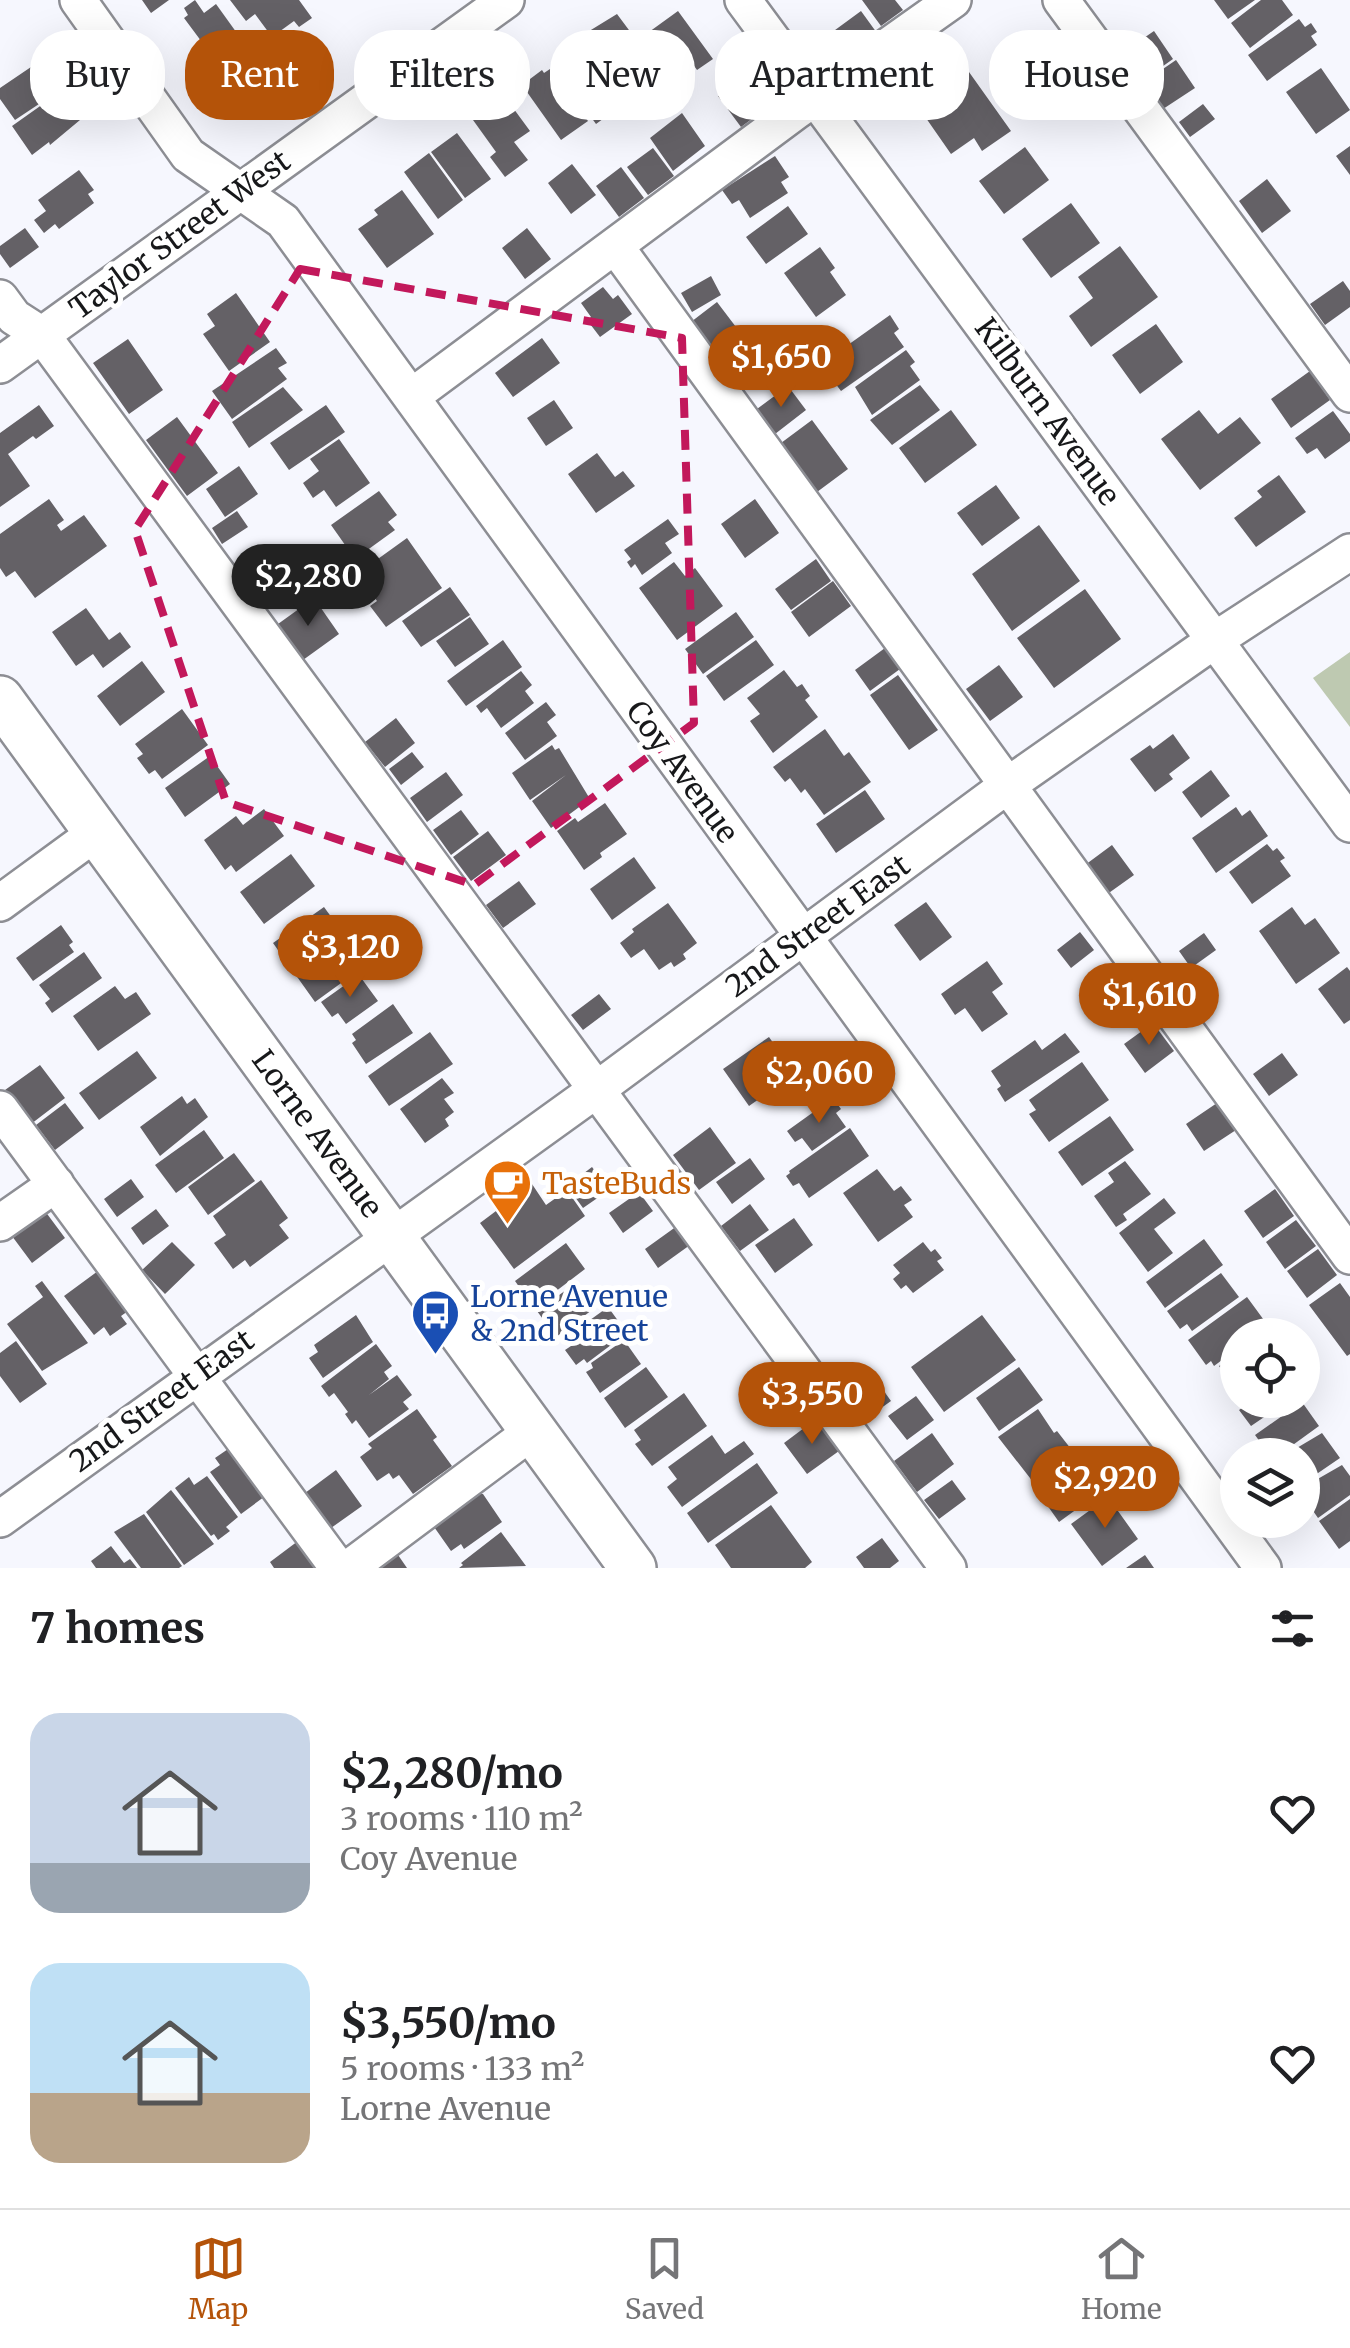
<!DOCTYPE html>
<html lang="en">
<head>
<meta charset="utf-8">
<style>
	:root { --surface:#fff; --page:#f6f6f6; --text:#202124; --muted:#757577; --line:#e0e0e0; --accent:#b45309 }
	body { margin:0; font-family:Merriweather,serif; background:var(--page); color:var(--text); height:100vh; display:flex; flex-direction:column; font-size:38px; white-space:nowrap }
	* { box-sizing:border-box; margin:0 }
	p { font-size:32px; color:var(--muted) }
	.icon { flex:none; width:55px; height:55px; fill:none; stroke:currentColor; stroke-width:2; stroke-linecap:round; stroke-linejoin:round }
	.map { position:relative; height:1568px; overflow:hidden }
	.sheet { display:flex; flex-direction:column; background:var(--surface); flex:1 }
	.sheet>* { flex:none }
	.top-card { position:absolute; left:30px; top:30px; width:1290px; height:90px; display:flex; gap:20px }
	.tools { position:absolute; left:1220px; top:1318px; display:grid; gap:20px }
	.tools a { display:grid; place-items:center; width:100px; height:100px; border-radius:50%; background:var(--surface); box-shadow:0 10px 40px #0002; font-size:50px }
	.price { position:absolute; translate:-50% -85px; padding:0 22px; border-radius:35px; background:var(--accent); color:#fff; font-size:32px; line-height:65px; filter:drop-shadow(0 2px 5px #0008) }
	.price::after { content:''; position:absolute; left:50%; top:60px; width:30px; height:22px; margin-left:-15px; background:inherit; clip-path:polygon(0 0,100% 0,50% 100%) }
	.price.current { background:#222; color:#fff }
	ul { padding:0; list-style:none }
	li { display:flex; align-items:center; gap:30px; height:250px; padding:0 30px }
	li span { display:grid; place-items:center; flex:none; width:280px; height:200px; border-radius:30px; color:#555 }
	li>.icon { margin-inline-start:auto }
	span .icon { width:120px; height:120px; fill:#fffc; stroke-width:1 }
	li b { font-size:42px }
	h2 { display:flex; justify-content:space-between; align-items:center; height:120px; padding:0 30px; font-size:42px }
	.chip { padding:0 35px; border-radius:40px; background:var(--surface); box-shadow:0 10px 40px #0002; font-size:35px; line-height:90px }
	.chip.current { background:var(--accent); color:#fff }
	.tabs { display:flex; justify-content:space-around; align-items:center; height:140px; border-top:2px solid var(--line); background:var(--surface); font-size:28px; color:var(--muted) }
	.tabs a { display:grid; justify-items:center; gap:5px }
	.tabs .current { color:var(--accent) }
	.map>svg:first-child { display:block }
	.green { fill:#bec9b1 }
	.building { fill:#646166 }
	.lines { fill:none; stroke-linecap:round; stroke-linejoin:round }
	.minor-casing { stroke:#8d8e94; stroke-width:40 }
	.major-casing { stroke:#8d8e94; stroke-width:50 }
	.minor { stroke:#fff; stroke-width:35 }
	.major { stroke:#fff; stroke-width:45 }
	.marked { fill:none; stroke:#c2185b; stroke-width:8; stroke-dasharray:20 12; stroke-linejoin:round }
	.labels { text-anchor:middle; stroke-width:10; stroke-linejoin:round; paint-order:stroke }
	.street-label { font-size:30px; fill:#17181a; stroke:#fff }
	.food-label { font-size:30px; fill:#c56008; stroke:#fff; text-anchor:start }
	.transit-label { font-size:30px; fill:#164399; stroke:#fff; text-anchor:start }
</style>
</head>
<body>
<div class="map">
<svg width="1350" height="1568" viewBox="0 0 1350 1568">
	<rect width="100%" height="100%" fill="#f6f7fe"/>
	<path class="green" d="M1350 652V727L1313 678Z"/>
	<path class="building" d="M142 0H169L151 13Z
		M195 0 204 13 216 4 239 36 231 42 236 48 226 55 223 50 213 57 184 18 188 15 184 8Z
		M230 0H299L312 18 299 27 294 21 272 37 255 14 246 21Z
		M862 0H895L903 10 881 26Z
		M1214 0H1255L1228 19Z
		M1261 0H1282L1293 15 1250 48 1231 23Z
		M678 11 713 59 697 70 688 57 674 67 649 32Z
		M861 11 882 40 852 62 831 33Z
		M617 14 652 61 634 75 625 64 611 75 584 39 588 36 586 33Z
		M1299 19 1305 27 1311 23 1317 32 1311 36 1317 45 1267 81 1248 55Z
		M1154 31 1173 59 1142 81 1122 53Z
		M579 46 622 105 596 124 553 65Z
		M930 51 944 71 910 96 895 77Z
		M1176 60 1195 88 1163 109 1144 82Z
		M31 67 35 73 42 68 51 81 44 85 51 96 15 120 0 99V88Z
		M1321 68 1350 110 1316 134 1286 92Z
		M550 69 588 121 561 140 522 85 542 70 544 73Z
		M969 72 1011 131 982 151 974 138 951 154 919 108Z
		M741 79 764 110 741 127 718 96Z
		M60 92 80 120 50 145 49 142 32 155 12 126Z
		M497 96 501 101 505 97 530 131 514 142 528 160 505 177 490 157 496 152 473 120 486 111 482 107Z
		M1203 104 1215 119 1190 137 1179 122Z
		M682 113 705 146 673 171 650 138Z
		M457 133 491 179 465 198 431 152Z
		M1350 146V175L1336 156Z
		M1025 147 1049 180 1004 214 979 181Z
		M653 148 674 176 648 195 627 167Z
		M429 153 463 200 438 219 404 172Z
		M775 156 789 177 781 182 788 193 750 218 739 200 732 204 722 190Z
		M572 164 596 195 571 214 548 183Z
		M621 167 644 198 619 217 596 186Z
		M79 170 94 190 88 194 94 203 59 229 55 224 44 233 34 220 46 211 38 200Z
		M1267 179 1291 211 1262 233 1239 201Z
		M402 190 434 234 387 268 358 229 378 215 374 210Z
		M1071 203 1100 243 1051 278 1022 239Z
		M788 206 808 234 766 264 746 237Z
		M25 228 39 247 10 268 0 254V246Z
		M527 228 551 259 525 279 502 248Z
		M1120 246 1158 297 1091 347 1069 316 1093 298 1078 277Z
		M820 247 835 268 830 272 846 295 816 317 784 273Z
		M711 276 721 295 692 312 681 293Z
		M1343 281 1350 291V307L1325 325 1310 304Z
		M603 287 613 299 618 295 632 314 600 337 587 320 591 317 581 303Z
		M236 293 270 342 229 371 203 334 215 326 207 314Z
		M717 302 739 331 709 354 687 325Z
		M890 315 899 329 894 333 904 347 841 391 832 379 842 372 831 357Z
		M1156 324 1183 362 1140 394 1112 355Z
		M542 338 560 363 513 397 495 373Z
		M128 339 163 390 129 414 93 363Z
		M276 348 287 363 278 368 287 379 232 419 212 391Z
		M906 350 915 362 910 366 920 380 872 415 855 387Z
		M1310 371 1330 400 1291 428 1271 399Z
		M920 385 940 410 892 445 870 420Z
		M788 386 806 410 775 434 757 409Z
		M283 387 303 410 249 448 232 422Z
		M554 400 573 428 546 446 527 418Z
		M39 405 54 426 36 439 33 436 8 454 30 486 0 507V433Z
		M326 405 345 432 289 470 270 443Z
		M951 410 977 445 925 483 899 448Z
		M1199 410 1218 434 1240 417 1261 443 1200 490 1161 439Z
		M1333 411 1350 434V441L1325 459 1317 448 1307 454 1295 438Z
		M177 417 218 473 187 496 146 440Z
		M812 420 848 469 817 492 781 443Z
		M339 439 370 483 336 507 324 490 313 498 303 483 319 471 310 459Z
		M597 453 615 477 623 471 635 486 596 513 568 474Z
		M239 466 258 494 225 517 206 489Z
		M1279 475 1306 512 1256 547 1234 518 1262 497 1257 491Z
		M996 485 1020 518 982 546 957 513Z
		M379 491 397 515 388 522 395 530 355 559 331 525Z
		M49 499 64 520 57 525 61 531 84 515 107 546 35 598 15 571 6 577 0 568V534Z
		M755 499 779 533 745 558 721 524Z
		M237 511 248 527 222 544 212 528Z
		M668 519 679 534 665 543 672 553 642 575 635 564 631 568 627 562 631 559 624 550Z
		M1039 525 1080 581 1012 631 972 574Z
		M407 538 442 588 386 627 370 606 377 601 357 574Z
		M816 559 831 581 791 610 775 589Z
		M674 562 685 576 695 568 723 606 677 640 639 588Z
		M833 581 851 606 809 637 791 612Z
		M450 587 470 615 421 647 402 621Z
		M1085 589 1121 639 1054 688 1017 638Z
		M314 598 339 634 303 660 278 624Z
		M86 608 109 640 120 632 131 647 103 668 93 654 76 666 52 632Z
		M736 612 754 637 703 674 685 649Z
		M470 617 489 644 455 667 436 641Z
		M503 640 522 667 466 706 447 681Z
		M756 640 774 665 724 701 706 676Z
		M885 648 900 669 870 691 855 670Z
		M142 661 165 692 120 726 97 696Z
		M999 665 1023 697 990 721 966 689Z
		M784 670 797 687 802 684 810 696 805 700 818 717 773 753 750 721 760 714 747 698Z
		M521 671 532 685 525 691 534 703 501 728 487 708 481 713 476 706Z
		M898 675 938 730 909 750 870 695Z
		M546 702 556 715 547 722 557 736 525 760 505 733Z
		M182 709 208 745 162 779 155 770 149 774 137 758 143 754 135 744Z
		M396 718 415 743 385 767 365 742Z
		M825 729 844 756 849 752 871 782 824 815 805 789 801 793 790 778 785 782 773 767Z
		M1173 734 1190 758 1169 774 1173 779 1155 792 1130 759 1150 745 1153 749Z
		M552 745 555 750 559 748 590 799 551 828 532 801 566 775 530 800 512 773Z
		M412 752 424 767 401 785 389 769Z
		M210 756 230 784 185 817 165 788Z
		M1211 770 1230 796 1201 818 1182 792Z
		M446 772 463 795 427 822 410 798Z
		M865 790 885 819 836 853 816 824Z
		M605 803 627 834 600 853 602 857 584 870 557 831 575 818 578 822Z
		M1236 807 1242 816 1250 810 1268 836 1216 873 1192 838Z
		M264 809 284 836 236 872 231 865 225 870 204 840 236 816 243 825Z
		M461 810 479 834 451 855 433 830Z
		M488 831 506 855 471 881 453 857Z
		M1267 844 1273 851 1277 848 1285 858 1280 861 1291 876 1252 904 1229 872Z
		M1112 845 1134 875 1106 895 1085 865Z
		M291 854 315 886 264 924 240 892Z
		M634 857 656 888 612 920 590 889Z
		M519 881 536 904 503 928 486 905Z
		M926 902 952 937 920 961 894 925Z
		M668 903 697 943 683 954 686 959 674 967 671 962 659 970 644 949 631 958 620 943 634 932 632 929Z
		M324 907 366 965 315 1002 273 943Z
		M1292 907 1305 925 1315 918 1340 953 1296 984 1259 931Z
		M61 925 73 942 69 945 74 952 33 981 16 958Z
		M1080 932 1094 950 1071 968 1057 950Z
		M1204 933 1216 950 1191 968 1179 951Z
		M84 952 102 978 52 1013 45 1003 50 999 39 985Z
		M987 961 1003 984 992 992 1008 1014 982 1032 965 1008 955 1015 941 994Z
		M1347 967 1350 971V1020L1344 1024 1318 989Z
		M359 975 378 1001 346 1024 338 1013 332 1017 321 1002Z
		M115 986 125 999 136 992 151 1014 98 1051 73 1016Z
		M599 994 611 1009 583 1030 571 1015Z
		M393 1004 413 1033 366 1064 352 1043 356 1040 352 1034Z
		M1153 1023 1174 1051 1145 1073 1124 1044Z
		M430 1032 453 1064 389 1106 368 1076Z
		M1065 1033 1080 1052 1005 1102 997 1089 1001 1086 991 1071 1035 1040 1042 1050Z
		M769 1037 795 1074 749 1106 723 1069Z
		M137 1051 157 1078 99 1120 79 1093Z
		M1282 1053 1298 1075 1269 1096 1253 1074Z
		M1082 1062 1109 1100 1049 1142 1029 1114 1036 1110 1029 1100Z
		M40 1065 65 1098 31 1124 5 1090Z
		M442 1078 454 1093 444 1099 454 1112 445 1119 449 1126 425 1143 400 1109Z
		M182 1096 187 1104 195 1098 208 1117 160 1156 140 1127Z
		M833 1098 841 1109 836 1113 846 1127 812 1151 802 1138 795 1142 787 1131Z
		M65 1103 84 1128 55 1150 36 1125Z
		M1217 1103 1236 1130 1204 1151 1186 1124Z
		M1110 1116 1134 1150 1082 1186 1058 1152Z
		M710 1127 736 1163 699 1190 673 1155Z
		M850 1128 869 1156 809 1198 799 1183 793 1186 786 1176 790 1173 789 1171Z
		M204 1130 224 1158 176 1193 155 1165Z
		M234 1153 255 1181 208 1215 188 1187Z
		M750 1158 765 1179 732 1204 716 1182Z
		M1125 1161 1151 1194 1123 1214 1127 1220 1116 1227 1094 1196 1114 1182 1108 1173Z
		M592 1167 609 1190 583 1208 567 1186Z
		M877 1169 894 1191 901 1186 912 1200 904 1205 913 1217 878 1242 843 1193Z
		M131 1179 144 1197 117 1217 104 1199Z
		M261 1180 288 1218 279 1225 289 1238 250 1267 245 1260 233 1269 214 1243 226 1235 213 1216Z
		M532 1184 546 1205 567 1190 585 1216 514 1269 480 1223Z
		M1275 1189 1294 1216 1263 1238 1244 1211Z
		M639 1192 653 1211 623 1233 609 1213Z
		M1164 1198 1176 1213 1154 1229 1173 1253 1148 1272 1119 1233Z
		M39 1203 65 1238 32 1263 6 1228Z
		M750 1204 769 1230 740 1251 721 1226Z
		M156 1209 169 1226 143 1245 131 1228Z
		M794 1218 813 1245 775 1273 755 1245Z
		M1296 1220 1316 1246 1285 1269 1266 1242Z
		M677 1226 690 1245 658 1268 645 1249Z
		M1204 1239 1223 1265 1165 1308 1146 1282Z
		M172 1242 195 1265 165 1294 142 1270Z
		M923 1242 931 1252 935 1249 942 1258 937 1261 944 1270 913 1293 906 1285 901 1289 893 1279 900 1273 893 1265Z
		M566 1243 585 1269 534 1308 515 1281Z
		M1318 1249 1337 1275 1307 1298 1287 1271Z
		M98 1271 128 1311 121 1316 127 1324 110 1336 104 1327 94 1335 64 1296Z
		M1221 1273 1239 1297 1192 1331 1187 1324 1180 1329 1167 1311Z
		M42 1281 88 1343 42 1371 7 1324 43 1297 35 1286Z
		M1340 1283 1350 1297V1354L1347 1356 1309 1305Z
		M573 1285 592 1310 556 1337 537 1311Z
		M1247 1297 1269 1327 1258 1335H1238V1348L1214 1366 1211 1361 1206 1365 1188 1340Z
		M608 1307 627 1333 587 1363 584 1359 576 1365 565 1350 574 1344 568 1336Z
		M356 1315 373 1342 323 1378 309 1358 318 1352 314 1345Z
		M982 1315 1016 1360 944 1412 911 1367Z
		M624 1340 641 1364 600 1393 586 1372 593 1368 591 1363Z
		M16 1341 47 1384 20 1403 0 1376V1353Z
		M376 1344 392 1366 384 1372 389 1379 369 1395 397 1375 412 1395 403 1402 409 1409 369 1438 356 1420 352 1424 345 1414 348 1412 334 1393 329 1397 321 1386Z
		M1238 1354V1392L1219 1366Z
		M646 1367 668 1397 625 1428 604 1398Z
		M1019 1367 1043 1400 999 1431 976 1398Z
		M881 1387 891 1401 863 1421 853 1408Z
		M684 1393 707 1426 652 1466 635 1444 641 1440 634 1430Z
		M916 1396 934 1420 907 1440 888 1416Z
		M1242 1400H1289L1251 1426 1239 1410 1246 1405Z
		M1302 1402 1319 1426 1279 1455 1268 1442 1263 1446 1255 1435Z
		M417 1409 437 1437 433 1440 452 1466 413 1494 399 1475 393 1479 389 1473 377 1481 360 1457 372 1448 368 1444Z
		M1038 1409 1054 1433 1057 1431 1078 1458 1037 1487 998 1437Z
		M816 1419 839 1451 807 1474 784 1443Z
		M932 1433 954 1464 917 1492 894 1461Z
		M1322 1433 1340 1458 1302 1484V1455H1285Z
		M712 1435 725 1454 744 1441 754 1454 682 1507 667 1487 677 1479 668 1467Z
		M231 1447 268 1494 241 1514 210 1472 220 1465 215 1458Z
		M757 1463 778 1493 708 1543 687 1513Z
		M1342 1465 1350 1476V1495L1318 1518 1302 1495V1488Z
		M1079 1466 1099 1493 1059 1522 1040 1495Z
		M336 1470 362 1506 331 1528 305 1493Z
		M207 1476 238 1517 226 1527 230 1531 218 1540 214 1534 211 1536 175 1488 189 1477 194 1485Z
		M952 1480 966 1499 939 1519 924 1500Z
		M171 1490 214 1544 184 1565 146 1512Z
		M474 1493 483 1494 502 1522 464 1549 461 1544 451 1551 432 1524Z
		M1108 1497 1138 1539 1102 1566 1071 1524Z
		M1350 1499V1541L1339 1549 1319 1521Z
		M771 1505 812 1562 805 1568H731L715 1545Z
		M144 1514 182 1566 179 1568H141L114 1532Z
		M501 1532 526 1566 459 1568 463 1565 461 1563Z
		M882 1538 899 1561 890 1568H864L856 1557Z
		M298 1541 317 1568H274L270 1562Z
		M111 1546 124 1563 130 1559 137 1568H96L91 1561Z
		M396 1552 407 1568H374Z
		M1145 1555 1154 1568H1126Z"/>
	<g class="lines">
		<defs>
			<path id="minor" d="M78 0 188 155 283 221 1263 1568
				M743 0 1350 824
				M1061 0 1350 394
				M616 247 1350 1256
				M0 298 14 317 42 335 948 1568
				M0 365 506 0
				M411 397 795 112 953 0
				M0 903 97 832
				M0 1109 338 1568
				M0 1223 56 1184
				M0 1519 596 1090 1008 785 1215 640 1350 552
				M349 1568 534 1430"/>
			<path id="major" d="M0 699 633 1568"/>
		</defs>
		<use href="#minor" class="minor-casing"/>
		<use href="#major" class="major-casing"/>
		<use href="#minor" class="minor"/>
		<use href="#major" class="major"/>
	</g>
	<path class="marked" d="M300 269 682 338 694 723 474 885 226 802 135 530Z"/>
	<defs>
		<symbol id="cafe-pin" viewBox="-11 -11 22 30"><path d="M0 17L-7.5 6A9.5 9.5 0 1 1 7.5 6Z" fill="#e8710a" stroke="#fff"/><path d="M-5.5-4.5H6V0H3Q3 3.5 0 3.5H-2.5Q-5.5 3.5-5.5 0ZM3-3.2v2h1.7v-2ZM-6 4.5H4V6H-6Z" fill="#fff"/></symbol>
		<symbol id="bus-pin" viewBox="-11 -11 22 30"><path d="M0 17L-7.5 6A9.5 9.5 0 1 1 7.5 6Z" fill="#1a4fb4" stroke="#fff"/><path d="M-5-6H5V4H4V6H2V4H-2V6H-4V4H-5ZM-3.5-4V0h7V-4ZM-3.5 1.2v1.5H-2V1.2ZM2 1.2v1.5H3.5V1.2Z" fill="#fff"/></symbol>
	</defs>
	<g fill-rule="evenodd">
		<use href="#cafe-pin" x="480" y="1156" width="55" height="75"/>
		<use href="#bus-pin" x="408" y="1286" width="55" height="75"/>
	</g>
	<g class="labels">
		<g class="street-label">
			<text transform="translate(180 235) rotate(-36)" y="10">Taylor Street West</text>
			<text transform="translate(1047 412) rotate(54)" y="10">Kilburn Avenue</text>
			<text transform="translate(682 772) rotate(54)" y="10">Coy Avenue</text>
			<text transform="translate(818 926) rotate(-36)" y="10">2nd Street East</text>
			<text transform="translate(317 1134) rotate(54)" y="10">Lorne Avenue</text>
			<text transform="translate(162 1401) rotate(-36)" y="10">2nd Street East</text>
		</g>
		<g class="food-label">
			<text x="542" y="1194">TasteBuds</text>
		</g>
		<g class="transit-label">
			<text x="470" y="1307">Lorne Avenue<tspan x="470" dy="34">&amp; 2nd Street</tspan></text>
		</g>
	</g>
</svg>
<div class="tools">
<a><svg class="icon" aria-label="locate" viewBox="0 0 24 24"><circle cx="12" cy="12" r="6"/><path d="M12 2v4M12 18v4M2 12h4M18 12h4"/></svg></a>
<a><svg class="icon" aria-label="layers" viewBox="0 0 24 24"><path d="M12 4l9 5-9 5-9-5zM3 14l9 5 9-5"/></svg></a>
</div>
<b class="price" style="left:781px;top:410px">$1,650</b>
<b class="price current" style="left:308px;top:629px">$2,280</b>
<b class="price" style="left:350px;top:1000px">$3,120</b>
<b class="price" style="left:1149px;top:1048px">$1,610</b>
<b class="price" style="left:819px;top:1126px">$2,060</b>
<b class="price" style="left:812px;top:1447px">$3,550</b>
<b class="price" style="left:1105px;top:1531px">$2,920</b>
<div class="top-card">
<a class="chip">Buy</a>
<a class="chip current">Rent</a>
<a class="chip">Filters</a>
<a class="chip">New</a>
<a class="chip">Apartment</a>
<a class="chip">House</a>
</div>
</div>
<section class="sheet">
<h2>7 homes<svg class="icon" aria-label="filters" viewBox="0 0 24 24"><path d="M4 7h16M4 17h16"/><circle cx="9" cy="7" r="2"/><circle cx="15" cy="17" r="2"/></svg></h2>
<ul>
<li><span style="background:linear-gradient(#c9d6e8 75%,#9aa5b1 0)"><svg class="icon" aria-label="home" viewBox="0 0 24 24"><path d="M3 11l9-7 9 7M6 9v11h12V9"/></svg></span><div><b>$2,280/mo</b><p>3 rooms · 110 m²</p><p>Coy Avenue</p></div><svg class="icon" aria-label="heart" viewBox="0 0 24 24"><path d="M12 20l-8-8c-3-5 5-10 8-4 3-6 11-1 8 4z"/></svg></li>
<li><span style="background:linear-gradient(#bfe0f5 65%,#b9a48a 0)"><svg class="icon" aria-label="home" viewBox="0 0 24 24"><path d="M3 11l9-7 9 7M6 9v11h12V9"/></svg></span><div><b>$3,550/mo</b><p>5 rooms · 133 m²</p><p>Lorne Avenue</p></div><svg class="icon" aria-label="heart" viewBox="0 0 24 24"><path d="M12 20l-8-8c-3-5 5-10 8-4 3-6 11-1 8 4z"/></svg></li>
</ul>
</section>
<nav class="tabs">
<a class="current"><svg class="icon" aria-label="map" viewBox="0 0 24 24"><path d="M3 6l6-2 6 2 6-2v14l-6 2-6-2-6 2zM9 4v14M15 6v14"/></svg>Map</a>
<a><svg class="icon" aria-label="saved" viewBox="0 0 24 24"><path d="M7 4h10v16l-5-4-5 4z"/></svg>Saved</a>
<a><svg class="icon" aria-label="home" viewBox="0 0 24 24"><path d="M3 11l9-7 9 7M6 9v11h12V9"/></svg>Home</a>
</nav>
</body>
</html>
